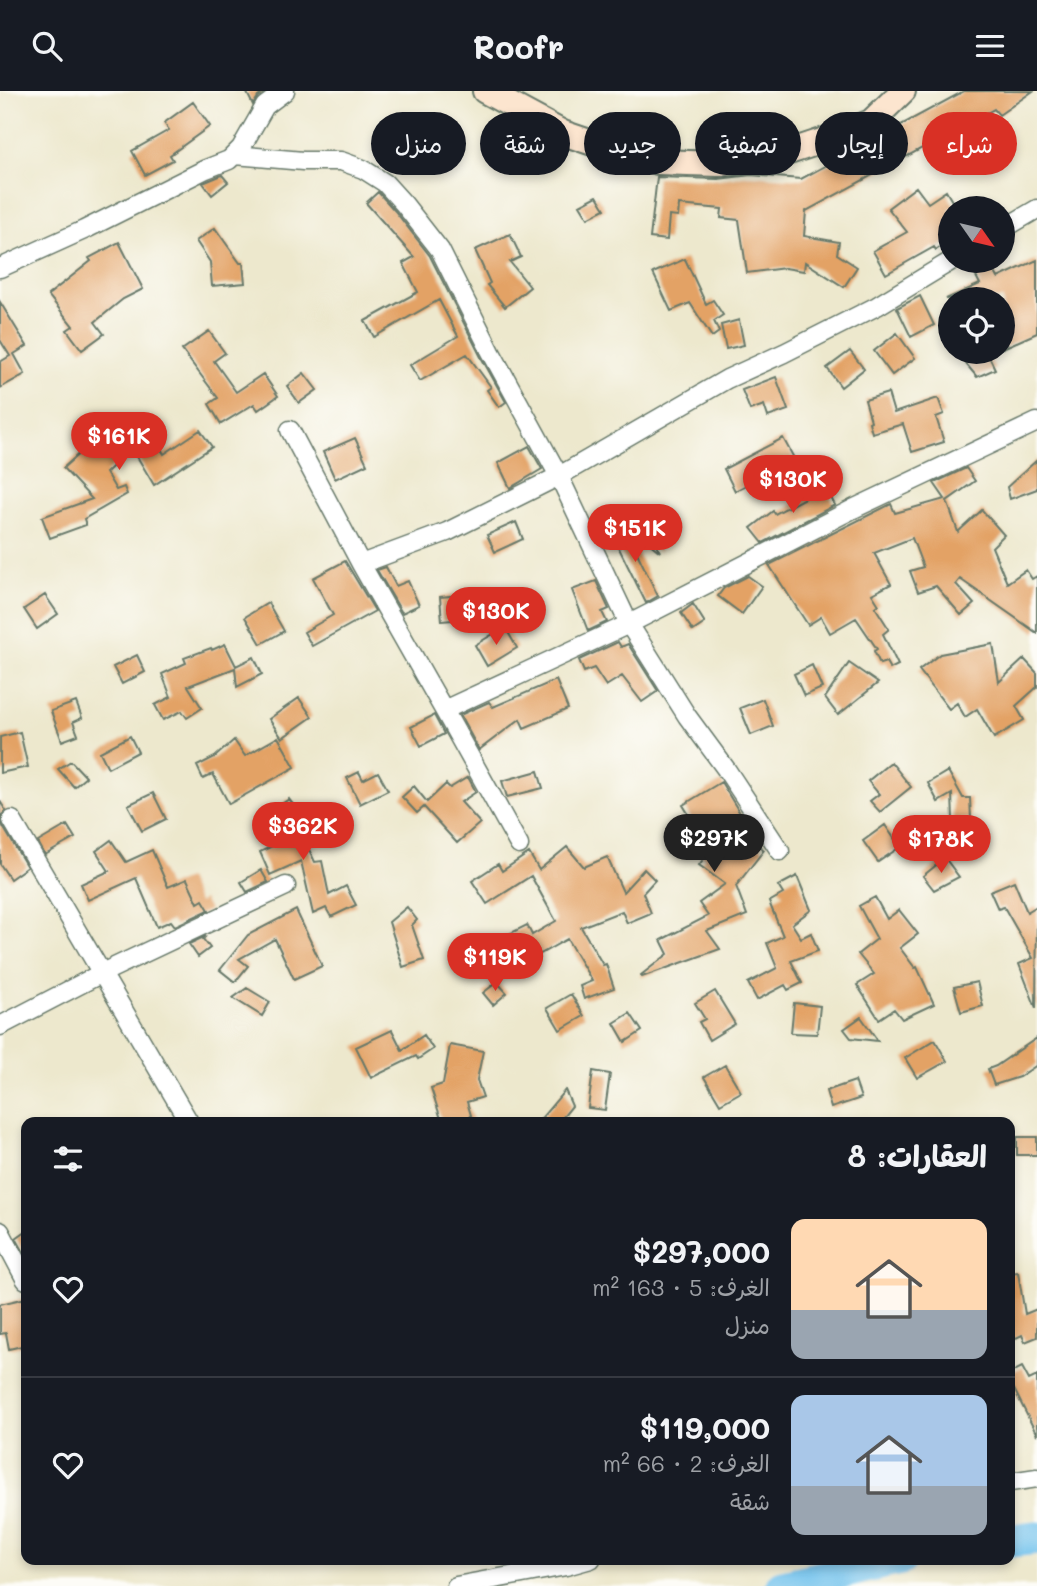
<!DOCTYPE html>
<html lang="ar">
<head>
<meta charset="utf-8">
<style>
	:root { --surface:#171b24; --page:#20242c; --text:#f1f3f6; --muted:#9ea1a6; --line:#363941; --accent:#d93025 }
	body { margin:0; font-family:Mali,"Playpen Sans Arabic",sans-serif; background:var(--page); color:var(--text); direction:rtl; height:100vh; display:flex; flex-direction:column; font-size:26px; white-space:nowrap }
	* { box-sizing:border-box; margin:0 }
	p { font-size:23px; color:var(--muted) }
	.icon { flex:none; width:38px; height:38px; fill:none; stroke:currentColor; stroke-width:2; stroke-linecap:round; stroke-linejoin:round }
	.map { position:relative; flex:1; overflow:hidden; direction:ltr }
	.details { position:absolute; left:21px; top:1026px; width:994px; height:448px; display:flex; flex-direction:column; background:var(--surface); border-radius:14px; box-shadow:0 4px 10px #0003; direction:rtl }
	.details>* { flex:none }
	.guide { position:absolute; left:21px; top:21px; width:996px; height:63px; direction:rtl; display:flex; gap:14px }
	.needle { width:46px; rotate:124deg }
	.buttons { position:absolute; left:938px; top:105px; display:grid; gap:14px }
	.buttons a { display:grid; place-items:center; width:77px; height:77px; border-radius:50%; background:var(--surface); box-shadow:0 4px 10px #0003; font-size:35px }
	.price { position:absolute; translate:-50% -60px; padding:0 16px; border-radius:24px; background:var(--accent); color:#fff; font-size:23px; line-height:46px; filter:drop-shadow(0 2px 4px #0008) }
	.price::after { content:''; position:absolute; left:50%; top:42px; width:21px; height:16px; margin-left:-10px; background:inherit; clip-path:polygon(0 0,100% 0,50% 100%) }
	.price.selected { background:#222; color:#fff }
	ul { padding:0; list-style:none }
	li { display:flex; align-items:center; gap:21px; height:175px; padding:0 28px }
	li+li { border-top:2px solid var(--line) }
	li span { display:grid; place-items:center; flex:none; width:196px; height:140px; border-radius:14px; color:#555 }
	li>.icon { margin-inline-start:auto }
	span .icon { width:84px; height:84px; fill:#fffc; stroke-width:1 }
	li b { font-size:30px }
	h2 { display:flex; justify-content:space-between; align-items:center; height:84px; padding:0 28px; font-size:30px }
	.tag { padding:0 24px; border-radius:32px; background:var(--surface); box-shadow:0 4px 10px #0003; font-size:24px; line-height:63px }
	.tag.selected { background:var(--accent); color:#fff }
	header { display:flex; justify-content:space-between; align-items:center; height:91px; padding:0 28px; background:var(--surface); font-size:32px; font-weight:700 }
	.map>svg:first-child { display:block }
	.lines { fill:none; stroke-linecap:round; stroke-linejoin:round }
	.river { stroke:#72c2ed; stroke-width:33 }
	.building { fill:#e3a265 }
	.street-casing { stroke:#67796a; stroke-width:21 }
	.secondary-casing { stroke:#67796a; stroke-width:28 }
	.street { stroke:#fff; stroke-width:18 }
	.secondary { stroke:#fce5cf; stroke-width:24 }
</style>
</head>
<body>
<header><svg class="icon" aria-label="menu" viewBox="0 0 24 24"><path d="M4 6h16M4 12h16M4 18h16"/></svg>Roofr<svg class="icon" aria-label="search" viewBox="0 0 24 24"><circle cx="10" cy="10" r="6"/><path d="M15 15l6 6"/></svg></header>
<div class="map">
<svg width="1037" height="1495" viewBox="0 0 1037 1495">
	<rect width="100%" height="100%" fill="#fdfcf7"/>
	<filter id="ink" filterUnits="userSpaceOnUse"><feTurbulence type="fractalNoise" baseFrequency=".0143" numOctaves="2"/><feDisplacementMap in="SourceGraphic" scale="14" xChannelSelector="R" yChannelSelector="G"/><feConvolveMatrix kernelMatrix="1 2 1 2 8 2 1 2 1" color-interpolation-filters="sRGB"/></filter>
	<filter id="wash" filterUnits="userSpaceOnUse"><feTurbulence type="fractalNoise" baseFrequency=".00686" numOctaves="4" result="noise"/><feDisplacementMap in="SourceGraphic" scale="28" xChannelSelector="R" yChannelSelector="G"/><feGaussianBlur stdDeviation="1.57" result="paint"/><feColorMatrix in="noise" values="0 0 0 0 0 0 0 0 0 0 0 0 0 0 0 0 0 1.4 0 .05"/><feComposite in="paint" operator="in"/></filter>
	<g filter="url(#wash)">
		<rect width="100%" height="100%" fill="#ede8cd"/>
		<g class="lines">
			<path class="river" d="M1010 1450 1037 1447
				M782 1495 901 1468"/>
		</g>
		<g id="blocks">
			<path class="building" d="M246 0H264V1L258 6 253 14Z
				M964 0H1033L999 24 994 18 806 120 804 145 839 151 837 163 857 176 844 196 805 171 804 180 785 177 747 182 739 129 721 127 722 118 679 114 678 126 669 125 667 149 650 147 657 86 718 88 751 84 801 88Z
				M193 11 210 35 170 64 173 69 145 84 132 60 169 39 164 32Z
				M222 84 228 91 212 104 203 92Z
				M916 96 928 112 946 100 956 117H950V148L936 159 934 156 886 183 873 160 907 141 888 117Z
				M378 101 395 120 430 165 481 266 506 311 499 316 487 299 491 296 467 263 420 290 410 274 458 245 439 209 374 246 365 230 418 201 403 172 414 166 366 112Z
				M597 105 605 118 588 127 580 114Z
				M215 137 240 172H243L245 192 212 195 210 171 196 150Z
				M510 143 521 166 510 171 530 196 505 216 487 194 490 192 475 159Z
				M119 151 143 198 123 208 95 231 104 243 82 259 67 239 73 235 48 204 91 170 89 167Z
				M685 168 706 213 713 209 723 224 714 230 719 241 712 246 690 212 671 220 653 182Z
				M1037 169V242L1003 257V208H946L980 193 968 170H989L998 187Z
				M920 205 934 234 911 246 897 217Z
				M0 211 27 255 14 263 25 283 0 297V271L10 265 0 249Z
				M739 229 744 254 726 258 721 234Z
				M209 240 225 262 214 270 236 301 263 283 278 305 258 319 254 313 221 333 209 313 218 307 182 259Z
				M897 242 915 267 892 284 874 260Z
				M850 260 864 278 841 296 827 277Z
				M956 261H987L995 278 977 286Z
				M304 282 317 299 299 312 287 295Z
				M776 286 788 319 768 326 764 314 750 319 742 299Z
				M888 302 894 322 938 307 944 323 936 326 944 351 912 361 903 333 872 342 869 331 871 330 865 309Z
				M145 331 164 363 200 339 212 356 154 394 132 357 106 382 116 399 124 396 127 403 84 428 86 434 50 447 42 426 92 408 63 377 82 360 86 364 102 348 107 353Z
				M355 347 367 373 335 388 323 361Z
				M783 347 795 369 735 400 724 378Z
				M529 355 542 378 510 397 498 372Z
				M1037 369V398L1010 408 1007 396Z
				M966 377 975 390 947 410 958 441 982 419 1004 444 992 456 1007 492 1026 479 1032 488 1037 485V542L960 488 956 493 974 513 961 524 936 495 918 501 910 480 923 476 912 447 874 462 891 493 872 503 879 514 875 516 889 538 883 543 898 574 890 578 886 571 880 573 874 560 877 558 856 527 830 542 821 526 808 534 769 474 891 413 895 422 945 408 934 392Z
				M825 396 835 414 763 452 751 437 773 420 775 423Z
				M642 425 660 461 626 433Z
				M516 431 523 448 495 461 487 444Z
				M624 435 658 505 646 512 611 441Z
				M345 470 375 520 312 555 304 541 333 524 313 487Z
				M386 476 396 495 408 490 419 514 402 522 377 479Z
				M748 485 762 495 742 523 718 505 724 497Z
				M596 490 609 518 602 521 607 531 588 540 572 499Z
				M45 504 58 523 37 538 24 518Z
				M461 504 463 528 442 530 440 506Z
				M268 512 284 540 261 553 245 526Z
				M693 513 705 532 693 540 681 522Z
				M505 536 517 557 487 575 475 554Z
				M618 551 621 556 628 553 658 600 642 611 622 585 606 595 594 577 584 581 579 569Z
				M225 553 236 575 254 566 262 583 237 596 235 577 188 595 202 617 187 627 182 620 163 629 155 614 171 606 162 583 186 572 184 567 211 557 212 559Z
				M993 553 999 591 1024 568 1037 582V596L1016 615 1024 629 994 647 977 618 965 626 957 612 949 618 919 579 940 563Z
				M137 564 145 581 122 593 113 576Z
				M849 572 878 592 838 624 825 607Z
				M812 574 822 597 804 605 794 583Z
				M556 589 568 618 524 637 520 628 479 659 460 624 489 611 493 616Z
				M299 607 312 626 282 647 269 628Z
				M763 608 773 635 751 644 740 617Z
				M76 611 82 627 73 631 78 644 62 650 51 620Z
				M434 624 444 643 421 655 411 636Z
				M20 641 28 676 0 682V646Z
				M130 645 138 661 108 677 100 661Z
				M278 646 295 676 229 713 213 683 203 688 197 675 215 666 234 649 245 665Z
				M71 670 86 686 74 696 58 678Z
				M891 671 911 696 880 721 870 710 879 703 868 690Z
				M538 680 543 697 507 706 502 690Z
				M948 680 963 707H970L971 728 953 729 952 703 938 711 928 692Z
				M359 681 363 689 378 681 388 699 360 713 347 687Z
				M468 686 476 701 461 711 480 732 457 752 424 716 417 722 402 706 414 695 427 711 446 693 450 697Z
				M721 691 749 737 742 742 764 759 736 795 747 824 707 840 720 858 642 886 641 884 668 863 661 849 708 825 699 812 725 793 699 774 705 766 694 758 703 747 683 714Z
				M153 702 166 728 142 740 128 714Z
				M289 708 305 729 297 734 315 771 322 770 329 804 346 795 356 814 331 826 326 817 313 823 301 770 270 784 260 761 287 748 268 723Z
				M0 710 6 720 2 724V734L27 776 10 788 0 773Z
				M67 734 75 747 45 764 38 751Z
				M885 734 900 756 878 771 863 750Z
				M111 749 126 771 152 759 168 796 187 788 198 812 203 809 209 819 175 835 171 830 157 836 136 787 88 809 81 793 109 780 96 760Z
				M567 756 584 776 607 766 623 801 644 778 655 789 643 802 651 822 627 832 622 820 581 836 603 874 606 873 614 897 584 908 580 895 592 890 567 848 537 865 538 868 512 881 497 849 527 834 532 844 556 830 531 785 487 813 472 790 498 773 502 780 529 762 539 779Z
				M945 767 959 786 934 799 923 785Z
				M261 779 268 791 247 801 241 791Z
				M797 785 811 819 792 833 801 847 811 842 818 860 791 870 802 892 788 899 785 894 757 909 748 892 777 877 767 852 783 845 769 811 783 803 778 795Z
				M1014 790 1027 821 1037 815 1036 917 1019 873 1033 867 1004 816 998 818 990 800Z
				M875 806 887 828 899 819 918 843 900 857 915 877 917 876 934 913 902 928 894 918 879 928 857 894 874 883 858 863 877 848 859 815Z
				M407 816 417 829 412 834 424 869 403 876 389 831Z
				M296 819 322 875 294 888 275 848 239 868 248 875 235 891 220 879 248 844Z
				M206 845 203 848 210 857 198 866 189 853Z
				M497 891 507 902 493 914 483 902Z
				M977 891 983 915 961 921 954 896Z
				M247 897 270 911 262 925 233 907Z
				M715 900 735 933 709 949 699 931 705 928 695 912Z
				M571 903 584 925 560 939 547 917Z
				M794 912 820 915 817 943 791 942Z
				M630 922 642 940 625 951 614 932Z
				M861 926 878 950 851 947 844 938Z
				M392 939 402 959 424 944 433 958 418 968 416 965 371 987 356 956Z
				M1037 947V974L1019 986 994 994 988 978 996 975Z
				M935 949 947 970 917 987 905 967Z
				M450 954 483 960 477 989 483 1006 467 1011 473 1031H442L431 997 443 993Z
				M725 974 741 1001 720 1013 704 986Z
				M593 980 610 983 605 1019 588 1017Z
				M855 990 861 1007 831 1017 826 1000Z
				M565 999 572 1015 559 1031H538Z
				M1017 1046H1037V1064H1017Z
				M26 1140V1165L16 1147Z
				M1018 1181 1025 1223 1037 1218V1246L1025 1251 1022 1244 1010 1250V1182Z
				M26 1207V1254L9 1258 6 1242 0 1243V1213Z
				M1022 1276 1029 1289 1037 1285V1344L1014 1298 1010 1300V1282Z"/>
		</g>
	</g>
	<g filter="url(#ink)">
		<use href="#blocks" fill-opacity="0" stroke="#67796a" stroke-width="2"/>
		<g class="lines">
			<defs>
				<path id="street" d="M235 64 303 70H341L363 78 385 92 404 113 440 159 491 261 559 385 629 533 687 625 726 678 780 760
					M1003 138 1037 118
					M0 177 84 139 206 78 229 69 241 57 265 15 285 0
					M290 339 361 473 444 619 519 754
					M361 473 447 441 559 385 727 288 784 262 877 215 951 170
					M444 619 629 533 853 418 1037 331
					M12 729 189 1031
					M0 935 102 882 286 795
					M0 1140 26 1189
					M1010 1391 1037 1387
					M456 1495 566 1475 591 1468"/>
				<path id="secondary" d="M485 0 563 42 613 59 658 71 718 73 771 67 822 50 871 31 903 0"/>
			</defs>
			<use href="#street" class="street-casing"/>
			<use href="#secondary" class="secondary-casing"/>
			<use href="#street" class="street"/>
			<use href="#secondary" class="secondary"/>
		</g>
	</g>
</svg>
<div class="buttons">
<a><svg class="needle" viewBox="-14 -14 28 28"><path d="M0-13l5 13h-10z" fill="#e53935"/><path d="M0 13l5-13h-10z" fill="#9ea1a6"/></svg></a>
<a><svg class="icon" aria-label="locate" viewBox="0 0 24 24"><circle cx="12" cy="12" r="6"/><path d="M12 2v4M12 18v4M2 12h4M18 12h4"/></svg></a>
</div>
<b class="price" style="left:119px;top:381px">$161K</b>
<b class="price" style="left:793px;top:424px">$130K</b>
<b class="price" style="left:635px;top:473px">$151K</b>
<b class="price" style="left:496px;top:556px">$130K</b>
<b class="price" style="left:303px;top:771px">$362K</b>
<b class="price selected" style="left:714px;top:783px">$297K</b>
<b class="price" style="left:941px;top:784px">$178K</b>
<b class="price" style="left:495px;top:902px">$119K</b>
<div class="guide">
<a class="tag selected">شراء</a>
<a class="tag">إيجار</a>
<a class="tag">تصفية</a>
<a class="tag">جديد</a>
<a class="tag">شقة</a>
<a class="tag">منزل</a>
</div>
<section class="details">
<h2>العقارات: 8<svg class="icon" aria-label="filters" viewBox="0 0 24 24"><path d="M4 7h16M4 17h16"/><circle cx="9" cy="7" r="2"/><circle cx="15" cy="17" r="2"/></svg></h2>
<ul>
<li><span style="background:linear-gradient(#ffd9b3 65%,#9aa5b1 0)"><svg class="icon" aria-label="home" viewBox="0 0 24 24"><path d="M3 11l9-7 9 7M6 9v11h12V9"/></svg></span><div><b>$297,000</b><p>الغرف: 5 · 163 m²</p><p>منزل</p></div><svg class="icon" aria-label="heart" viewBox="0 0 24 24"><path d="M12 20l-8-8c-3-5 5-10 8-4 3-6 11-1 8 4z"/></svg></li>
<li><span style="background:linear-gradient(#a9c7e8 65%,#9aa5b1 0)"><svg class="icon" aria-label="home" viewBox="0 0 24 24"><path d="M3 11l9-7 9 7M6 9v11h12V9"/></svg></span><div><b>$119,000</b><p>الغرف: 2 · 66 m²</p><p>شقة</p></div><svg class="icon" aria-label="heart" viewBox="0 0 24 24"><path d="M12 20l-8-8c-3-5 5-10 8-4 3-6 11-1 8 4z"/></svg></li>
</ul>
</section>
</div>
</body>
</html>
